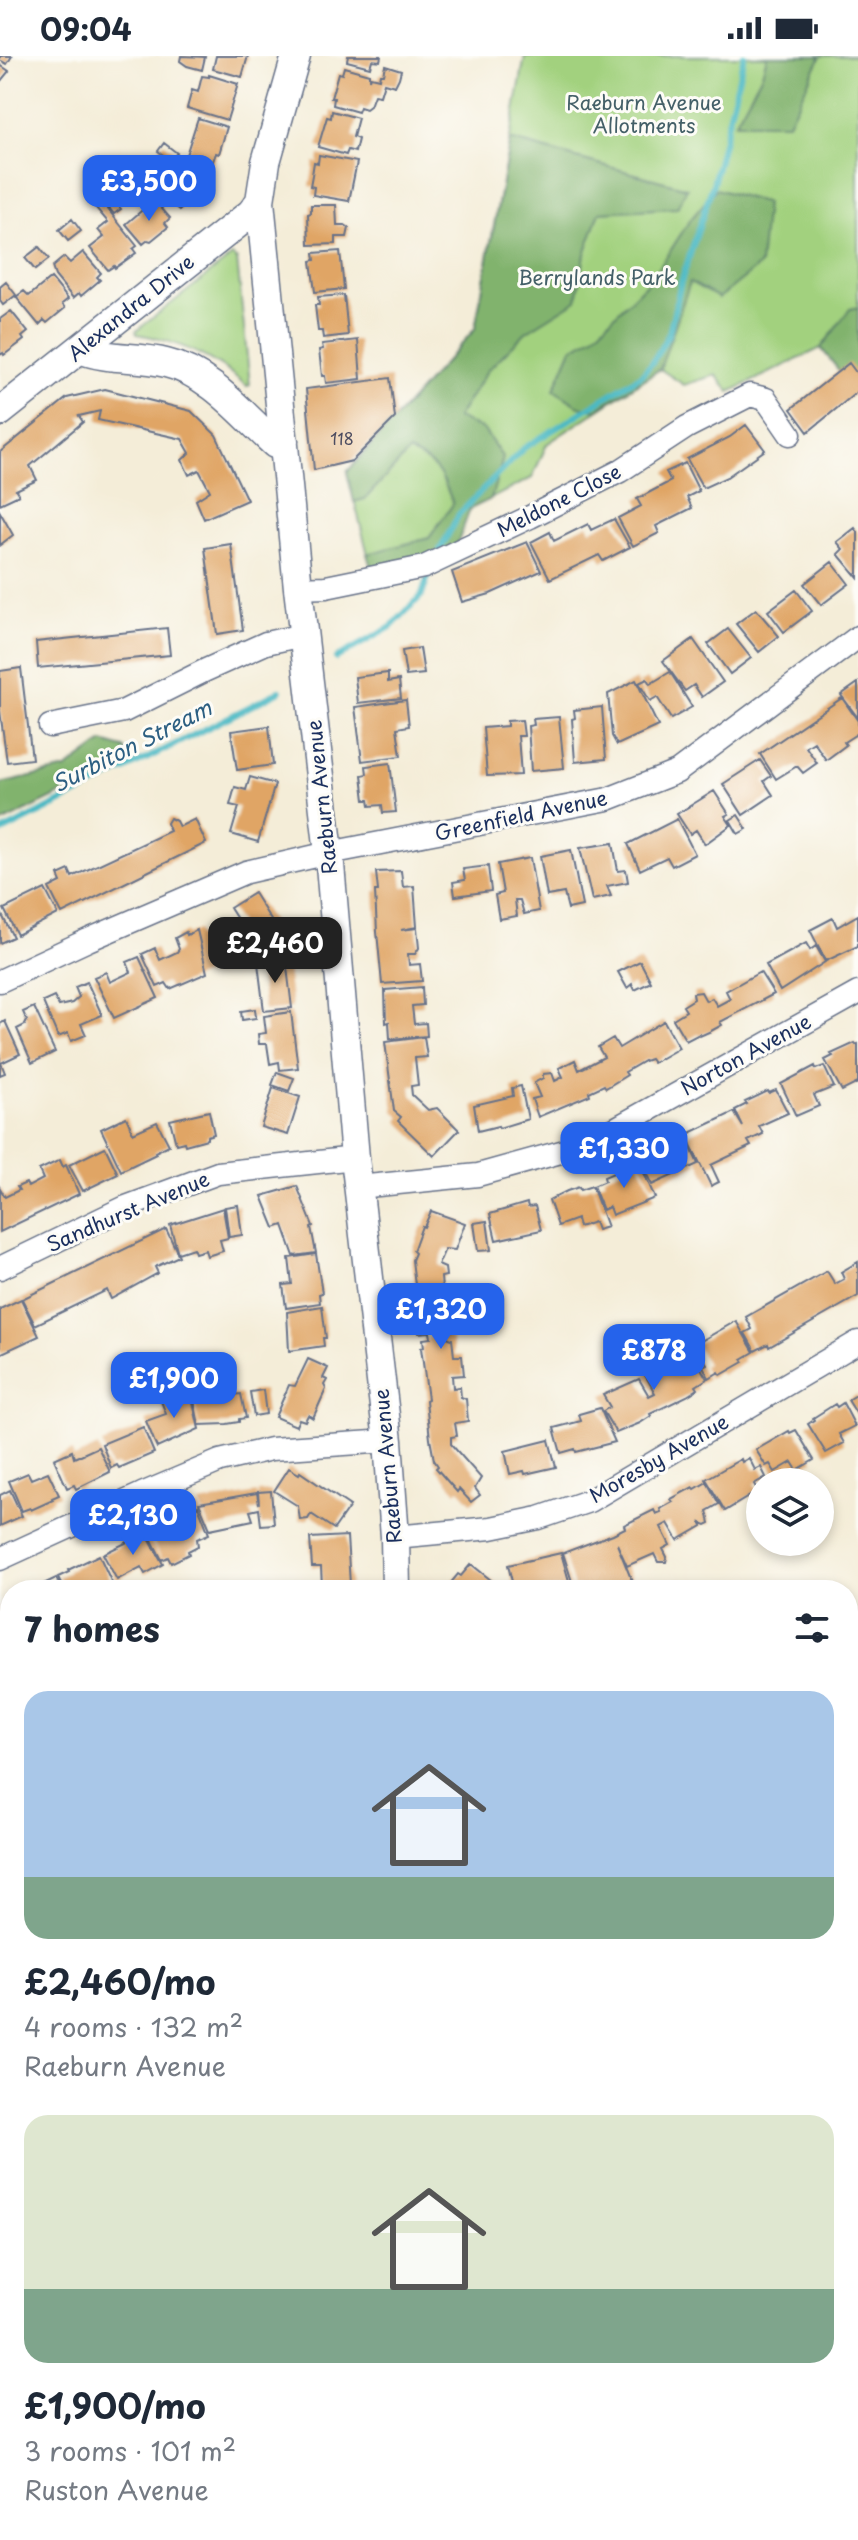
<!DOCTYPE html>
<html lang="en">
<head>
<meta charset="utf-8">
<style>
	:root { --surface:#fff; --page:#f2f2f3; --text:#1f2937; --muted:#747a83; --accent:#2563eb }
	body { margin:0; font-family:"Playpen Sans",sans-serif; background:var(--page); color:var(--text); height:100vh; display:flex; flex-direction:column; font-size:30px; white-space:nowrap }
	* { box-sizing:border-box; margin:0 }
	p { font-size:26px; color:var(--muted) }
	.icon { flex:none; width:44px; height:44px; fill:none; stroke:currentColor; stroke-width:2; stroke-linecap:round; stroke-linejoin:round }
	.map { position:relative; flex:1; overflow:hidden }
	.details { position:absolute; left:0px; top:1524px; width:858px; height:960px; display:flex; flex-direction:column; background:var(--surface); border-radius:32px 32px 0 0; box-shadow:0 4px 12px #0003 }
	.details>* { flex:none }
	.buttons { position:absolute; left:746px; top:1412px; display:grid; gap:16px }
	.buttons a { display:grid; place-items:center; width:88px; height:88px; border-radius:50%; background:var(--surface); box-shadow:0 4px 12px #0003; font-size:40px }
	.price { position:absolute; translate:-50% -68px; padding:0 18px; border-radius:16px; background:var(--accent); color:#fff; font-size:26px; line-height:52px; filter:drop-shadow(0 2px 4px #0008) }
	.price::after { content:''; position:absolute; left:50%; top:48px; width:24px; height:18px; margin-left:-12px; background:inherit; clip-path:polygon(0 0,100% 0,50% 100%) }
	.price.active { background:#222; color:#fff }
	ul { padding:0; list-style:none }
	li { display:grid; align-content:center; gap:16px; height:424px; padding:0 24px }
	li span { display:grid; place-items:center; height:248px; border-radius:24px; color:#555 }
	li>.icon { margin-inline-start:auto }
	span .icon { width:144px; height:144px; fill:#fffc; stroke-width:1 }
	li b { font-size:34px }
	h2 { display:flex; justify-content:space-between; align-items:center; height:96px; padding:0 24px; font-size:34px }
	.status { display:flex; justify-content:space-between; align-items:center; height:56px; padding:0 40px; background:var(--surface); direction:ltr }
	.status svg { height:22px; fill:currentColor }
	.map>svg:first-child { display:block }
	.green { fill:#a2d17e; stroke:#5e806e; stroke-width:2 }
	.forest { fill:#81b36d; stroke:#4e7166; stroke-width:2 }
	.lines { fill:none; stroke-linecap:round; stroke-linejoin:round }
	.stream { stroke:#4bb9c4; stroke-width:6 }
	.building { fill:#e0a565 }
	.minor-casing { stroke:#677289; stroke-width:25 }
	.tertiary-casing { stroke:#677289; stroke-width:31 }
	.minor { stroke:#fff; stroke-width:22 }
	.tertiary { stroke:#fff; stroke-width:28 }
	.labels { text-anchor:middle; stroke-width:6; stroke-linejoin:round; paint-order:stroke }
	.number-label { font-size:16px; fill:#4c4c60 }
	.park-label { font-size:20px; fill:#446068; stroke:#fdfcf7 }
	.street-label { font-size:20px; fill:#1b2f5e; stroke:#fdfcf7 }
	.water-label { font-size:22px; font-style:italic; fill:#2c5f82; stroke:#fdfcf7 }
</style>
</head>
<body>
<div class="status"><b>09:04</b><svg viewBox="0 0 49 12"><path d="M0 12V9h3v3zM5 12V6h3v6zM10 12V3h3v9zM15 12V0h3v12zM26 1h20v11H26zM47 4h2v5h-2z"/></svg></div>
<div class="map">
<svg width="858" height="2484" viewBox="0 0 858 2484">
	<rect width="100%" height="100%" fill="#fdfcf7"/>
	<filter id="ink" filterUnits="userSpaceOnUse"><feTurbulence type="fractalNoise" baseFrequency=".0125" numOctaves="2"/><feDisplacementMap in="SourceGraphic" scale="16" xChannelSelector="R" yChannelSelector="G"/><feConvolveMatrix kernelMatrix="1 2 1 2 8 2 1 2 1" color-interpolation-filters="sRGB"/></filter>
	<filter id="wash" filterUnits="userSpaceOnUse"><feTurbulence type="fractalNoise" baseFrequency=".006" numOctaves="4" result="noise"/><feDisplacementMap in="SourceGraphic" scale="32" xChannelSelector="R" yChannelSelector="G"/><feGaussianBlur stdDeviation="1.8" result="paint"/><feColorMatrix in="noise" values="0 0 0 0 0 0 0 0 0 0 0 0 0 0 0 0 0 1.4 0 .05"/><feComposite in="paint" operator="in"/></filter>
	<g filter="url(#wash)">
		<rect width="100%" height="100%" fill="#f4edd8"/>
		<path class="green" d="M525 0H858V337L821 292 730 336 716 319 684 329 660 313 547 388 532 422 470 453 455 494 373 518 347 416 475 273Z
			M232 200 237 204 250 329 247 330C215 302 179 285 137 278L136 275Z"/>
		<path class="forest" d="M767 0H821L788 67H735L762 18Z
			M510 84 687 132 677 152 600 156 585 198 577 244 526 276 487 315 457 362 483 373 503 402 491 443 470 453 455 494 373 518 367 498 429 482 453 448C441 417 440 410 409 396L365 443 354 446 347 416 475 273Z
			M716 133 766 147 760 209 719 242 690 226 660 313 596 354 579 350 554 334 572 292 594 280 654 220 690 164Z
			M858 251V337H857L821 292 850 253Z
			M103 686 124 692 130 704 0 768V728L66 713Z"/>
		<g class="lines">
			<path class="stream" d="M440 494 459 458 524 392 640 320 652 307 669 277 681 226 713 128 744 0
				M336 602 391 571 422 539 430 515
				M0 777 280 635"/>
		</g>
		<g id="blocks">
			<path class="building" d="M0 0H12L7 8 0 4Z
				M181 0 205 1 202 14 187 10 180 5Z
				M216 0H248L242 21 213 13Z
				M348 0H381L380 5 372 4 370 11 347 5Z
				M0 9 9 15 0 26Z
				M385 9 401 14 399 22 395 30 384 27 380 40 374 39 370 50 366 53 360 51 358 56 333 49 334 42H331L338 17 342 18 344 11 369 18V24L370 21 379 23 380 18H383Z
				M209 19 238 28 227 64 187 52 192 34 198 36 202 20 209 21Z
				M332 55 358 62 353 81 358 83 355 96 348 94 346 99 318 91 327 61 331 62Z
				M198 62 227 71 219 98 216 97 212 108 186 99Z
				M164 87 177 97 170 104 158 95Z
				M319 99 357 106 349 145 313 139 314 131 310 130 312 119 314 106 318 107Z
				M184 107 204 124 198 130 202 133 186 152 183 150 180 154 161 139 166 132 159 126 164 119 170 124Z
				M141 114 152 124 141 137 128 126Z
				M109 138 121 153 114 158 102 143Z
				M154 144 170 162 165 167 168 171 151 185 148 184 143 188 126 168Z
				M102 146 137 190 133 193 136 197 115 212 114 210 108 214 90 192 104 181 98 174 108 166 96 152Z
				M311 149H336L337 169H345L349 172 347 181H336V188L309 189 308 158 311 157Z
				M72 163 81 175 68 185 59 174Z
				M39 191 49 203 35 214 25 202Z
				M340 195 344 233 315 236 311 205 315 204 314 197Z
				M83 196 101 217 97 221 100 224 81 240 79 237 73 242 55 220 52 211 64 201 70 207Z
				M51 222 68 243 62 248 65 252 47 267 44 264 39 269 16 241 24 235 29 240Z
				M6 226 16 239 3 249 0 245V231Z
				M344 239 348 279 323 282 322 275H318L315 249H319L318 241Z
				M11 255 28 276 22 281 24 284 4 299 3 297 0 299V263Z
				M358 284 361 323 326 327 325 320H322L319 294 323 293 322 288Z
				M849 307 858 319V335L808 376 791 353Z
				M390 322 395 362 352 405 314 414 306 333Z
				M105 333 191 355 216 379 247 444 204 463 196 444 210 435 199 414 189 419 182 404 190 397 182 383 98 364 100 355 79 360 83 366 30 410 37 424 16 434 19 439 0 448V396L67 342Z
				M746 369 765 394 727 421 703 432 687 403 730 381Z
				M685 407 699 435 687 441 692 452 656 470 659 477 633 490 618 462 641 450 637 443 671 425 666 416Z
				M0 456 13 479 0 489Z
				M614 463 630 491 603 505 599 499 550 523 531 486 550 476 554 485 588 468 591 474Z
				M855 472 858 476V522L838 498 843 493 837 486Z
				M527 486 541 515 490 538 462 546 452 516Z
				M231 488 243 574 217 578 205 492Z
				M832 506 849 528 821 549 804 528Z
				M796 534 812 555 784 576 768 555Z
				M756 553 779 580 759 596 736 568Z
				M167 572 170 599 38 612 36 586Z
				M728 573 751 602 730 618 708 588Z
				M693 583 723 626 702 641 694 629 685 635 663 605Z
				M420 592 424 618 406 620 402 595Z
				M21 612 32 703 7 706 0 655V615Z
				M670 616 692 651 671 663 657 641 650 645 639 627 647 623 650 628Z
				M388 617V626L399 624 401 642 358 647 355 621Z
				M636 624 658 670 617 689 612 680 608 638Z
				M858 627V662L841 639Z
				M842 642 858 665V677L844 686 846 689 826 704 814 686 806 691 817 707 803 717 797 710 776 723 760 698Z
				M406 644 409 670 397 672 401 700 362 705 355 651Z
				M602 651 606 703 575 706 572 663 575 662 574 654Z
				M559 661 564 712 531 715 528 670 534 669 533 663Z
				M522 664 524 680H518L521 719 487 720 483 672 507 670V665Z
				M269 670 273 709 237 714 231 675Z
				M760 704 771 720 764 725 773 739 743 759 723 728Z
				M390 707 396 756 383 757 382 749 370 750 369 744H365L362 719 367 718 366 710Z
				M250 721 275 728 258 786 231 778 239 751 230 749 235 731 246 734Z
				M714 735 729 758 725 760 731 769 705 788 696 774 690 778 677 758Z
				M738 759 747 773 738 778 730 764Z
				M170 762 176 765 179 771 195 763 206 787 62 858 49 832 61 826 58 819 69 814 72 821 170 775 167 767Z
				M677 763 695 798 672 810 667 801 640 814 628 788Z
				M613 787 618 815 626 814 628 826 607 830 611 840 592 844 580 792Z
				M571 794 582 850 568 853 564 837 547 840 540 800Z
				M530 802 539 855 524 858 520 844H515L517 860 499 863 495 839 503 837 498 808Z
				M488 810 491 835 455 840 453 826 465 824 463 813Z
				M401 815 403 831 414 830 417 871 401 874 417 872 419 892 415 898H408L409 909 420 908 422 925 382 928 377 876 375 835H378L376 816Z
				M45 833 58 858 17 879 4 853Z
				M254 837 282 882 258 896 230 852Z
				M0 855 13 881 0 887Z
				M858 859V890L826 905 810 874 833 862 837 871Z
				M197 874 207 917 170 933 166 927 157 931 142 898 155 892 160 904 177 896 179 893 175 882 186 876 187 879Z
				M806 887 810 894 816 890 825 906 780 935 766 909Z
				M139 901 158 942 114 962 94 921 106 916 110 926 131 916 127 906Z
				M286 903 292 952 264 955 258 907Z
				M640 905 651 926 635 934 632 928 627 932 618 916Z
				M760 916 774 938 720 966 722 969 711 975 700 980 699 978 686 985 673 963 686 955 683 950 694 943 693 937 701 936 706 945 712 942 717 950 730 943 726 935Z
				M87 926 102 959 81 968 86 979 71 985 68 977 58 981 43 946 54 941 59 950 72 947 79 941 75 931Z
				M422 931 423 949 412 950 414 968 426 967 427 980 390 983 389 966 386 967 385 934Z
				M34 951 55 996 32 1007 17 973 25 969 27 965 23 956Z
				M255 953 256 962 242 964 241 955Z
				M291 956 298 1012 280 1014 279 1006 270 1008 267 988H259L258 978 266 977 264 960Z
				M5 965 20 998 1 1007 5 1017 0 1019V968Z
				M664 965 679 992 653 1007 650 1003 644 1005 625 1016 627 1019 606 1032 604 1029 589 1036 590 1039 538 1061 532 1043 540 1041 534 1027 543 1022V1018L552 1017 555 1025 563 1021 559 1012 575 1004 579 1014 604 1001 598 991 613 982 619 992Z
				M424 981 427 1001 415 1002 418 1029 411 1030 412 1039 428 1054 437 1052 459 1074 434 1100 398 1065 401 1061 394 1055 385 986Z
				M855 987 856 989 858 988V1027L842 1035 825 1004 833 1000 831 998Z
				M815 1010 816 1013 824 1010 834 1031 814 1039 819 1050 796 1060 781 1028Z
				M277 1016 294 1022 289 1035 272 1029Z
				M521 1030 528 1063 499 1072 498 1070 478 1075 474 1049 513 1040 512 1032Z
				M273 1032 300 1041 288 1079 261 1071Z
				M776 1034 788 1057 759 1070 763 1078 748 1085 751 1090 711 1109 719 1126 711 1130 686 1079 734 1056 743 1071 735 1054 747 1048 745 1046 768 1035 769 1037Z
				M209 1055 214 1078 207 1080V1083L185 1089 184 1086 176 1088 170 1064Z
				M126 1061 133 1077 157 1066 169 1089 155 1096 156 1098 121 1115 101 1073Z
				M687 1083 698 1108 652 1129 640 1105Z
				M105 1091 118 1118 83 1135 69 1109Z
				M60 1104 63 1111 66 1109 79 1138 0 1176V1132L5 1141 19 1134 17 1131 26 1127 28 1131 43 1123 39 1114Z
				M639 1106 655 1142 612 1159 609 1151 603 1154 593 1130 605 1125 604 1121Z
				M297 1130 313 1170 311 1171 316 1197 294 1200 283 1169 275 1172 262 1140Z
				M592 1130 607 1171 597 1174 594 1166 579 1171 577 1163 558 1170 549 1144 567 1135 579 1131 580 1134Z
				M527 1147 528 1151 535 1150 541 1174 496 1184 490 1158Z
				M238 1149 242 1179 229 1181 225 1151Z
				M223 1152 228 1182 220 1184 223 1195 207 1200 205 1194 195 1197 193 1192 178 1197 170 1169Z
				M431 1155 465 1167 455 1194 445 1193 438 1209 445 1212 446 1220 441 1221 442 1233H451L452 1258 445 1259V1266L461 1265V1273L447 1275V1281L452 1283 454 1300H462L464 1319 452 1320 453 1332 460 1331 461 1341 466 1343 468 1365 455 1367 457 1380 451 1381V1388L481 1422 475 1432 480 1439 471 1446 459 1433 457 1436 436 1412 438 1410 434 1404 430 1383 426 1344 428 1343 421 1292 424 1291 423 1283 431 1282 430 1276 419 1277 418 1263H415L414 1237H416L412 1204 415 1197 413 1195 422 1170 424 1171Z
				M487 1165 491 1194 478 1195 474 1167Z
				M166 1173 179 1200 155 1211 158 1217 111 1243 107 1234 35 1269 22 1243Z
				M316 1198 322 1237 319 1238 320 1247 286 1252 283 1229 292 1228 289 1202Z
				M858 1206V1240L769 1291 768 1288 755 1295 745 1277 752 1273 746 1261 827 1215 835 1228 844 1223 841 1216Z
				M21 1243 39 1280 0 1298V1253Z
				M322 1250 326 1282H323L324 1290 289 1295 287 1256Z
				M736 1265 754 1296 742 1303 744 1306 721 1319 719 1316 709 1322 703 1310 707 1308 696 1288Z
				M690 1293 707 1323 696 1330 698 1333 687 1340 650 1358 651 1360 640 1367 616 1377 603 1355 610 1351 603 1339 639 1323 649 1340 655 1337 645 1319Z
				M308 1303 328 1312 323 1322 327 1324 324 1329 326 1333 313 1362 308 1359 305 1365 299 1363 296 1370 275 1361 289 1329 295 1330Z
				M263 1334 266 1358 254 1360 250 1336Z
				M186 1336 193 1347 199 1373 157 1392 146 1365 166 1358 161 1345Z
				M241 1338 246 1362 239 1363V1366L227 1368 199 1369 194 1344Z
				M858 1338V1360L848 1344Z
				M843 1347 855 1370 839 1378 844 1387 826 1397 808 1368 814 1364 813 1362 835 1348 837 1351Z
				M600 1352 615 1386 576 1396 575 1393 561 1397 554 1372 581 1365 579 1358Z
				M143 1371 154 1397 119 1412 117 1409 111 1412 102 1388Z
				M796 1374 814 1404 797 1414 792 1406 775 1416 770 1408 766 1410 756 1394 789 1375 790 1377Z
				M549 1384 556 1411 525 1418 524 1415 510 1418 505 1395Z
				M98 1391 110 1416 76 1433 74 1429 67 1432 54 1403 72 1395 74 1402Z
				M749 1402 755 1414 761 1411 766 1421 754 1428 758 1435 725 1455 706 1423 741 1403 742 1406Z
				M289 1412 299 1418 300 1416 350 1450 334 1473 311 1458 308 1463 300 1464 298 1450 274 1435Z
				M48 1416 59 1439 52 1442 53 1444 31 1454 30 1452 22 1455 9 1425 28 1417 31 1423Z
				M707 1426 719 1448 707 1455 710 1467 706 1469 701 1467 702 1470 678 1484 668 1467 661 1471 670 1489 663 1493 667 1501 666 1506H658L654 1498 627 1510 617 1488 632 1525 617 1531 616 1528 614 1532 608 1534H580L579 1530 574 1532 563 1497 613 1478 625 1472 624 1469 654 1454 656 1458 661 1456 660 1453 673 1446 671 1443 693 1431 695 1433Z
				M10 1434 22 1460 0 1470V1439Z
				M271 1435 274 1468 261 1469 259 1453 250 1455 253 1464 210 1473 199 1447 257 1437 259 1448 258 1436Z
				M198 1450 209 1478 197 1483 198 1490 188 1495 189 1498 171 1507 168 1501 162 1504 149 1478 163 1471 162 1469Z
				M146 1477 163 1508 145 1518 141 1511 117 1524 103 1498Z
				M347 1480 350 1529 322 1530 321 1511H312L310 1482Z
				M561 1497 571 1532 514 1534 508 1509Z
				M99 1499 112 1527 103 1531 104 1534H64L58 1521 69 1516 68 1514Z
				M471 1508 497 1529 493 1534H445L458 1518 461 1520Z
				M56 1522 62 1534H31Z
				M9 1547 10 1575 0 1580V1552Z
				M856 1584 858 1633 848 1639V1589Z
				M0 1738 10 1743V1775L0 1769Z
				M858 1750V1770L850 1755Z
				M848 1760 858 1777V1788L848 1793Z
				M10 1848V1882L0 1890V1854Z
				M848 1994 856 2005 848 2011Z
				M10 2049V2099L0 2105V2055Z
				M858 2130V2158L848 2162V2134Z
				M10 2209V2240L0 2245V2214Z
				M850 2266 858 2267V2289H850Z
				M848 2307 858 2309V2355L848 2354Z
				M848 2366 858 2368 850 2414H848Z
				M13 2474H41L40 2484H12Z
				M177 2474H203L210 2479 206 2484H170Z
				M401 2474H414L429 2484H406L398 2479Z
				M429 2474H462L455 2484H444Z
				M578 2474H608L604 2484H574Z
				M791 2474H818L816 2484H789Z"/>
		</g>
	</g>
	<g filter="url(#ink)">
		<use href="#blocks" fill-opacity="0" stroke="#677289" stroke-width="2"/>
		<g class="lines">
			<defs>
				<path id="minor" d="M298 532 326 531 424 511 530 461 620 415 687 371 750 339 766 343 790 378
					M50 670 124 655 206 614 266 587 303 579
					M0 925 88 884 246 816 329 797 608 743 677 716 858 581
					M358 1131 478 1119 586 1089 858 937
					M0 1212 126 1151 218 1117 355 1102
					M395 1481 491 1472 539 1462 589 1445 858 1286
					M0 1503 142 1438 220 1405 271 1393 388 1385
					M848 1695 858 1689
					M0 1805 10 1800
					M848 2070 858 2066
					M0 2156 10 2150
					M499 2484 505 2474"/>
				<path id="tertiary" d="M296 0 266 106 260 145 298 532 329 797 355 1102 388 1385 395 1481 396 1534
					M80 293C106 304 138 300 166 307 210 317 243 359 275 388L284 385
					M0 356 251 157 260 145
					M112 2484 118 2474"/>
			</defs>
			<use href="#minor" class="minor-casing"/>
			<use href="#tertiary" class="tertiary-casing"/>
			<use href="#minor" class="minor"/>
			<use href="#tertiary" class="tertiary"/>
		</g>
	</g>
	<g class="labels">
		<g class="number-label">
			<text x="342" y="389">118</text>
		</g>
		<g class="park-label">
			<text x="644" y="54">Raeburn Avenue<tspan x="644" dy="23">Allotments</tspan></text>
			<text x="597" y="229">Berrylands Park</text>
		</g>
		<g class="street-label">
			<text transform="translate(131 252) rotate(-39)" y="7">Alexandra Drive</text>
			<text transform="translate(559 445) rotate(-27)" y="7">Meldone Close</text>
			<text transform="translate(322 741) rotate(-96)" y="7">Raeburn Avenue</text>
			<text transform="translate(521 760) rotate(-12)" y="7">Greenfield Avenue</text>
			<text transform="translate(746 999) rotate(-29)" y="7">Norton Avenue</text>
			<text transform="translate(128 1156) rotate(-23)" y="7">Sandhurst Avenue</text>
			<text transform="translate(659 1403) rotate(-30)" y="7">Moresby Avenue</text>
			<text transform="translate(388 1410) rotate(-95)" y="7">Raeburn Avenue</text>
		</g>
		<g class="water-label">
			<text transform="translate(132 690) rotate(-27)" y="8">Surbiton Stream</text>
		</g>
	</g>
</svg>
<div class="buttons">
<a><svg class="icon" aria-label="layers" viewBox="0 0 24 24"><path d="M12 4l9 5-9 5-9-5zM3 14l9 5 9-5"/></svg></a>
</div>
<b class="price" style="left:149px;top:167px">£3,500</b>
<b class="price active" style="left:275px;top:929px">£2,460</b>
<b class="price" style="left:624px;top:1134px">£1,330</b>
<b class="price" style="left:441px;top:1295px">£1,320</b>
<b class="price" style="left:654px;top:1336px">£878</b>
<b class="price" style="left:174px;top:1364px">£1,900</b>
<b class="price" style="left:133px;top:1501px">£2,130</b>
<section class="details">
<h2>7 homes<svg class="icon" aria-label="filters" viewBox="0 0 24 24"><path d="M4 7h16M4 17h16"/><circle cx="9" cy="7" r="2"/><circle cx="15" cy="17" r="2"/></svg></h2>
<ul>
<li><span style="background:linear-gradient(#a9c7e8 75%,#7fa58c 0)"><svg class="icon" aria-label="home" viewBox="0 0 24 24"><path d="M3 11l9-7 9 7M6 9v11h12V9"/></svg></span><div><b>£2,460/mo</b><p>4 rooms · 132 m²</p><p>Raeburn Avenue</p></div></li>
<li><span style="background:linear-gradient(#dfe7d0 70%,#7fa58c 0)"><svg class="icon" aria-label="home" viewBox="0 0 24 24"><path d="M3 11l9-7 9 7M6 9v11h12V9"/></svg></span><div><b>£1,900/mo</b><p>3 rooms · 101 m²</p><p>Ruston Avenue</p></div></li>
</ul>
</section>
</div>
</body>
</html>
